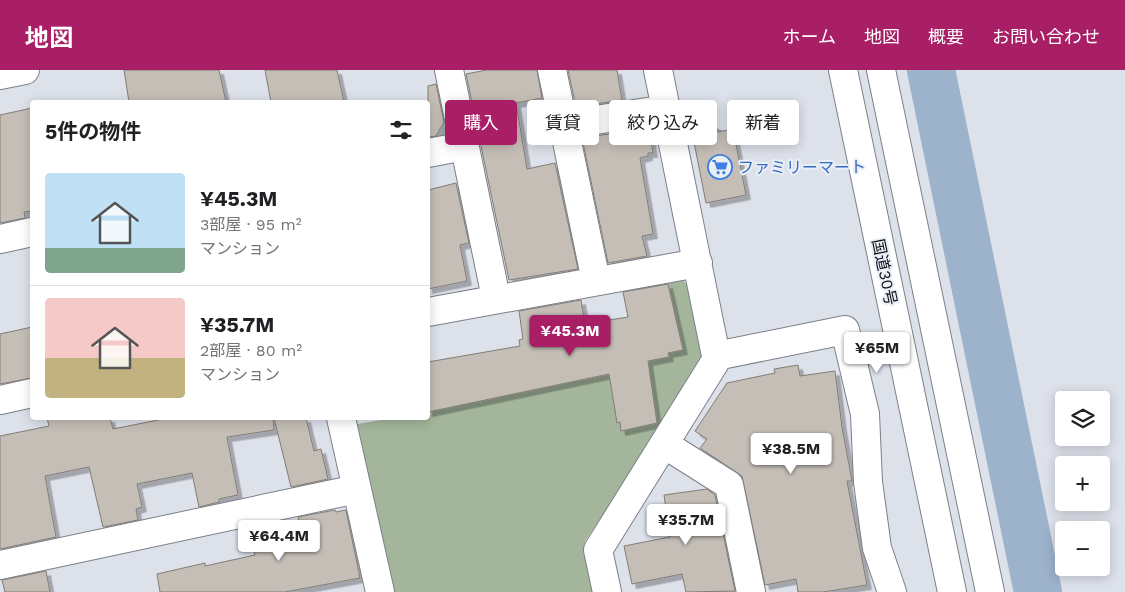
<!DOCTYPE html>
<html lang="ja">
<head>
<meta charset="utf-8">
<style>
	:root { --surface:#fff; --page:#f6f6f6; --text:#202124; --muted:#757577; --line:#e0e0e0; --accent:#a81f66 }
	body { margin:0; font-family:"Work Sans","Noto Sans JP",sans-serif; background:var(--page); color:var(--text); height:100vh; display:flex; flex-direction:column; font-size:19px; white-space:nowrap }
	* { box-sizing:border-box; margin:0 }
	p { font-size:16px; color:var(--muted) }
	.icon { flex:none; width:28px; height:28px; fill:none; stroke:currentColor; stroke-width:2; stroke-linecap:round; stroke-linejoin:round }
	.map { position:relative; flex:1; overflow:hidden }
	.side { position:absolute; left:30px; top:30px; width:400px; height:320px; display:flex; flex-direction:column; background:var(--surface); border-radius:5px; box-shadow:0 2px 12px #0003 }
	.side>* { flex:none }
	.top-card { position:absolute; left:445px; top:30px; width:475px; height:45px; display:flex; gap:10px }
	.tools { position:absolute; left:1055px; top:321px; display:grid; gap:10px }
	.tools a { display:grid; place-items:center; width:55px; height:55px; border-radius:5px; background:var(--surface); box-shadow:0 2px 12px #0003; font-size:25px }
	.price { position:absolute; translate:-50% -42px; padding:0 11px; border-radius:5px; background:#fff; color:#222; font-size:16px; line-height:32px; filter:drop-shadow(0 1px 2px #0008) }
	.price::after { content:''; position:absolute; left:50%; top:30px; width:15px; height:11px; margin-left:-8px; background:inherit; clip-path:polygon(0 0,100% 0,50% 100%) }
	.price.current { background:var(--accent); color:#fff }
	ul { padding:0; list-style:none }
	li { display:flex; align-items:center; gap:15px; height:125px; padding:0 15px }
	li+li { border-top:1px solid var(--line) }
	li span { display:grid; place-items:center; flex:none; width:140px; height:100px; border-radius:5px; color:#555 }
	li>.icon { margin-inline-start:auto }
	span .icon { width:60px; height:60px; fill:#fffc; stroke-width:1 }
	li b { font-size:21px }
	h2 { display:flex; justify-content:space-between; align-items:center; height:60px; padding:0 15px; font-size:21px }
	.chip { padding:0 18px; border-radius:5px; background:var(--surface); box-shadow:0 2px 12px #0003; font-size:18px; line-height:45px }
	.chip.current { background:var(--accent); color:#fff }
	header { display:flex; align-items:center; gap:30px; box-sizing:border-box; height:70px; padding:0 25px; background:var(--accent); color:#fff }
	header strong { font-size:24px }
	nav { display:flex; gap:28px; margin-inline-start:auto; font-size:18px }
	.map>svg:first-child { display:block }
	.green { fill:#a3b69c }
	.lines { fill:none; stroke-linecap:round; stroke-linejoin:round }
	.river { stroke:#9db2cb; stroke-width:48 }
	.building { fill:#c4beb6; stroke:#827c75; filter:url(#shadow) }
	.street-casing { stroke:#7c8088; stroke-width:30 }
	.highway-casing { stroke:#7c8088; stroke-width:30 }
	.street { stroke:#fff; stroke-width:28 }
	.highway { stroke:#fff; stroke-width:28 }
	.labels { text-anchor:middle; stroke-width:4; stroke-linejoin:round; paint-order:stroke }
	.shop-label { font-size:16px; fill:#366cbe; stroke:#eaeef7; text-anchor:start }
	.street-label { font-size:16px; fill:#0d0e11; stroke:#eaeef7 }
</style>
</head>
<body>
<header>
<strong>地図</strong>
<nav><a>ホーム</a><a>地図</a><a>概要</a><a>お問い合わせ</a></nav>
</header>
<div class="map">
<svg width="1125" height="522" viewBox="0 0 1125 522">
	<defs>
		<filter id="shadow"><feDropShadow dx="4.5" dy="4.5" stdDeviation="0" flood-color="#0004"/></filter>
	</defs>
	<rect width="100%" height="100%" fill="#dde1ea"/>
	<path class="green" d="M682 209 689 217 706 286 698 307 585 471 595 522H387L352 355 392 348H428V340L648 297 630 215Z"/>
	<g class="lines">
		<path class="river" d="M931 0 1038 522"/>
	</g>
	<path class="building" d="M124 0H219L226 32H129Z
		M265 0H337L344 32H271Z
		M487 0H537L542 28 516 33 527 99 555 93 578 199 509 210 466 4Z
		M568 0H617L622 30 576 37Z
		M436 14 444 52 436 66 428 67V16Z
		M32 38V141L24 142 25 148 0 153V45Z
		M716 55 718 62 733 59 746 125 706 133 693 67 696 66 694 59Z
		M649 58 653 83H648V86L640 88 653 164 642 166 647 186 608 193 582 68Z
		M456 113 469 173 460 175 467 211 428 219V120Z
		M668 214 683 280 668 283 669 287 648 291 657 353 621 361 620 352 617 353 609 304 428 342V292L520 276 519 270 523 269 519 241 581 230 585 254 628 247 623 222Z
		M32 257V308L0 314V264Z
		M798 295 800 306 835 301 842 357 852 411H847L867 515 823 522H798L796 509 765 515 742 406 700 378 707 369 695 361 727 313 775 303 774 299Z
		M47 348H110L113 359 168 348H273L274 360 227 367 238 425 219 429V432L199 437 192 403 137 414 142 437 136 439 138 450 103 457 89 397 45 406 56 467 0 479V366L49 356Z
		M274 348H306L314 381 321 379 328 409 291 417Z
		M707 419 715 425 735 521 686 522 682 504 632 514 624 476 670 467 664 425Z
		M335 440 336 442 346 440 360 508 285 522H160L157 504 205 493V496L255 485 252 471 301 459 298 447Z
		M46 501 50 522H5L2 510Z"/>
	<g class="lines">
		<defs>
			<path id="street" d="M449 0 496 228
				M552 0 596 211
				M0 5 25 0
				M564 55 666 39
				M428 83 465 76
				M0 169 32 162
				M428 242 698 193
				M716 286 845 260 865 344 868 412 877 478 892 522
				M0 330 32 323
				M341 348 380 522
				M664 374 729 415 751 522
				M0 495 357 419
				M607 522 598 480 715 292 716 286 658 0"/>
			<path id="highway" d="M843 0 952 522
				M881 0 990 522"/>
		</defs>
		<use href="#street" class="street-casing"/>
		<use href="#highway" class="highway-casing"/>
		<use href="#street" class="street"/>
		<use href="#highway" class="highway"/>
	</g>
	<defs>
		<symbol id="supermarket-ring" viewBox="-11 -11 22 22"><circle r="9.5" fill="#eaeef7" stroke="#3f7fe0" stroke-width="1.5"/><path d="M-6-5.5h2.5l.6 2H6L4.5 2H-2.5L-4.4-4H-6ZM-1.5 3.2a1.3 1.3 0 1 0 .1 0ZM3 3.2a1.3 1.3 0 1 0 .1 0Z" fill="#3f7fe0"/></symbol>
	</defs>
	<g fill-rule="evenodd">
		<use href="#supermarket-ring" x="706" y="83" width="28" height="28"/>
	</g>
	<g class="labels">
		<g class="shop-label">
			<text x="738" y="103">ファミリーマート</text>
		</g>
		<g class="street-label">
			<text transform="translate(885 202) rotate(78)" y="6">国道30号</text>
		</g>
	</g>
</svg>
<div class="tools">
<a><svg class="icon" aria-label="layers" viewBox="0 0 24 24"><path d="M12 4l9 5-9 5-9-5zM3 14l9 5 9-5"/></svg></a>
<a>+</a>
<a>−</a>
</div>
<b class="price current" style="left:570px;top:287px">¥45.3M</b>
<b class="price" style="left:877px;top:304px">¥65M</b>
<b class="price" style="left:791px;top:405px">¥38.5M</b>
<b class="price" style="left:686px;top:476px">¥35.7M</b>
<b class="price" style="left:279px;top:492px">¥64.4M</b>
<div class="top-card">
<a class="chip current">購入</a>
<a class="chip">賃貸</a>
<a class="chip">絞り込み</a>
<a class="chip">新着</a>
</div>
<section class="side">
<h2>5件の物件<svg class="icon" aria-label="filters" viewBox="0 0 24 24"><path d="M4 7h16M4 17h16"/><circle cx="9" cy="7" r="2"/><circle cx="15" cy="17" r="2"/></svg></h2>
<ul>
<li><span style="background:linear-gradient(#bfe0f5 75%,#7fa58c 0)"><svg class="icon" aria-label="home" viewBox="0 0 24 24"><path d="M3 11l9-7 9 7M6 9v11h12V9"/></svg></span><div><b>¥45.3M</b><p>3部屋 · 95 m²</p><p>マンション</p></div></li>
<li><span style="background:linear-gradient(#f6c9c9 60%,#c2b280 0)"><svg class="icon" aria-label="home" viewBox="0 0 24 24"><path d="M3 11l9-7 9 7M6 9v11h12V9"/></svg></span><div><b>¥35.7M</b><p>2部屋 · 80 m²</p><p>マンション</p></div></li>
</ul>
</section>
</div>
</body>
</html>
